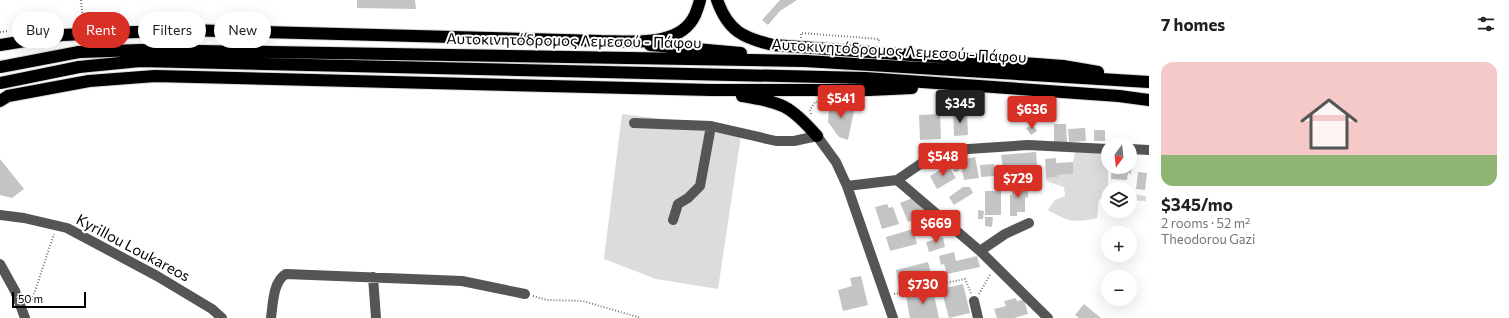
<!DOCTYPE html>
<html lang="en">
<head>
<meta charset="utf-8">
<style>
	:root { --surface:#fff; --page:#f6f6f6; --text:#202124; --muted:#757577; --accent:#d93025 }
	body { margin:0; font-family:Commissioner,sans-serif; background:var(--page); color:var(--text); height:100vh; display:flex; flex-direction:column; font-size:15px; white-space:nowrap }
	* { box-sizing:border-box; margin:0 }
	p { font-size:13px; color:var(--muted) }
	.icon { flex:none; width:22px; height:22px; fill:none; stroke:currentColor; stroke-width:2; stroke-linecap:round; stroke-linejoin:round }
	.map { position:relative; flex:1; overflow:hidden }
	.sheet { display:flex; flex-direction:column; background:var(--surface); width:360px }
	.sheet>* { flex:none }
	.hud { position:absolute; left:12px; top:12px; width:380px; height:36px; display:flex; gap:8px }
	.needle { width:26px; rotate:195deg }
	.tools { position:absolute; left:1101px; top:138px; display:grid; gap:8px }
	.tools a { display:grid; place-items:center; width:36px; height:36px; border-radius:50%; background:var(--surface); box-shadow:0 4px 16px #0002; font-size:20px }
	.scale { position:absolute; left:12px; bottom:10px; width:74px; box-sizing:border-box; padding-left:4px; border:2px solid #000; border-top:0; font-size:11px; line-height:14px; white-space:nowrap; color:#000; -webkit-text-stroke:3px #fff; paint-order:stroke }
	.price { position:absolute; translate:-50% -34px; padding:0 9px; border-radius:4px; background:var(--accent); color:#fff; font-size:13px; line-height:26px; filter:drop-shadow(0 1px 2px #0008) }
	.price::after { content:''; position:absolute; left:50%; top:24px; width:12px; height:9px; margin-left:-6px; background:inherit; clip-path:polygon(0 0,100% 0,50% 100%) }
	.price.active { background:#222; color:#fff }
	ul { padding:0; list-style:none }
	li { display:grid; align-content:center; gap:8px; height:212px; padding:0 12px }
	li span { display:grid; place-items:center; height:124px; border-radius:12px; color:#555 }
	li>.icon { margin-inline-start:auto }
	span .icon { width:72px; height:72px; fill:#fffc; stroke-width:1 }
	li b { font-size:17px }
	h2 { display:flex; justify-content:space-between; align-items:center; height:48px; padding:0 12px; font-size:17px }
	.chip { padding:0 14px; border-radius:18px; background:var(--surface); box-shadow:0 4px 16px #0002; font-size:14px; line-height:36px }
	.chip.active { background:var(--accent); color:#fff }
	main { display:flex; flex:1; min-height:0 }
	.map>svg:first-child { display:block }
	.green { fill:#dcdcdc }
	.building { fill:#c4c4c4 }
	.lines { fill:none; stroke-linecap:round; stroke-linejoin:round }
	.highway-casing { stroke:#dbdbdb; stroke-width:14 }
	.path { stroke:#777; stroke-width:2; stroke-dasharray:1 2; stroke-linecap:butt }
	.minor { stroke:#555; stroke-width:10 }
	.highway { stroke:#000; stroke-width:12 }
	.highway-bridge-casing { stroke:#dbdbdb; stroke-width:14; stroke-linecap:butt }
	.highway-bridge { stroke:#000; stroke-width:12 }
	.labels { text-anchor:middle; stroke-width:4; stroke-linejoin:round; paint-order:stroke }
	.street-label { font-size:15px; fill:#000; stroke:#fff }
</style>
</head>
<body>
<main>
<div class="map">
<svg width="1149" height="318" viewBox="0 0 1149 318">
	<rect width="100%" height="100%" fill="#fff"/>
	<path class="green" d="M622 114 742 129 718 289 656 279 604 259Z
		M1075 151 1108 154V199H1099L1097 218C1073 223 1069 222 1048 210L1055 200 1065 196 1064 187 1046 181V178L1057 177V175L1073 174V162Z
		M1130 194 1146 196V201L1130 200Z"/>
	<path class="building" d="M357 0H415L416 9 357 8Z
		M780 0H797L780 11 768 25 762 20Z
		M841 103 855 106 848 140 839 137 828 122 829 107Z
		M967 113 968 135 954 136 953 114Z
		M940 114 941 139 920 140 919 115Z
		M1054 124H1066L1067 142H1054Z
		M1033 125 1037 131 1031 135 1026 128Z
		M1085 128 1086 141 1069 142 1068 129Z
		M1094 130H1105V141H1094Z
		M1036 152 1038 177 1020 179 1019 175 1004 176 1001 155Z
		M975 157 979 178 964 180 960 160Z
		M1056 158V163L1073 162V174L1057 175 1058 177 1046 178 1045 159Z
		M0 159 24 189 12 198 0 195Z
		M957 161 959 171 954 172 952 162Z
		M1130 163 1132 164 1131 174 1128 173 1127 180 1111 179 1112 167H1130Z
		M994 164 995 176 981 177 980 165Z
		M948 165 956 178 937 189 930 176Z
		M1138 172 1147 173 1145 190 1136 189Z
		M1028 185V197L1025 198V212H1017V216H1010V195H1012V186Z
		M963 187H970L973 193 954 205 949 197Z
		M985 191H1001V215H985Z
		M912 198 924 209 926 215 908 222 900 203Z
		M887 204 889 208 893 207 899 224 882 229 875 207Z
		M978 210 984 211 983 219H978Z
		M985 217H993L992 227 985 226Z
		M913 229 917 244 890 251 886 237Z
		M943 237 945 247 929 252 926 242Z
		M954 252 956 261 977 256 980 267 947 274 944 264 941 265 939 256Z
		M928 262 931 273 927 274 929 281 899 287 896 270Z
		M861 276 868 305 843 311 838 290 852 286 850 278Z
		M963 284 970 313 949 318 941 289Z
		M933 290 939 318H910L906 296Z
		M1016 298 1017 301 1024 299 1028 314 1014 318H997L994 309 1006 306 1004 301Z
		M1084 304 1101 318H1079L1075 315Z"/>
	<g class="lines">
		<defs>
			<path id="highway" d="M717 0C728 31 743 38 773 45L1063 66 1098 72
				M0 45 62 35 185 30 601 41C631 41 680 48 695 15 697 10 699 5 700 0
				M650 45 741 53
				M79 52 141 50 805 61 1149 82
				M79 67 140 61 865 78 1119 96 1149 100
				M742 96C782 103 789 104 817 136
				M0 101 8 96 89 81 155 76 711 90H869L912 88"/>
		</defs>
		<use href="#highway" class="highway-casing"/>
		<path class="path" d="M81 0 83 21
			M23 29 49 25
			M0 32 9 31
			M801 38V33L879 39V43
			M811 114 810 110 815 102H817
			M894 294 965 279 971 293
			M979 294 990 275
			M533 296 547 300 583 301 641 318
			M32 300 54 234"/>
		<path class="minor" d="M634 123 711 126 776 141H794L817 136 836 162 847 186 893 318
			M1130 149 1149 150
			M897 180 932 156 953 150 1028 145 1108 149
			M847 186 897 180 980 251 1048 318
			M0 215 24 218 67 228 157 276 212 309 222 318
			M673 220 678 204 688 198 700 186 711 126
			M980 251 1005 234 1029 223
			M0 264 15 291 25 318
			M373 277 376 318
			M974 301 978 318
			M271 318C273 304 273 281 286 274L462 281 525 294"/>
		<use href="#highway" class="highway"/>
		<defs>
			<path id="highway-bridge" d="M0 67 79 52
				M0 83 79 67"/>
		</defs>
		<use href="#highway-bridge" class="highway-bridge-casing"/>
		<use href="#highway-bridge" class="highway-bridge"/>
	</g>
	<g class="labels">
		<g class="street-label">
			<text transform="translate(574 41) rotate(1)" y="5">Αυτοκινητόδρομος Λεμεσού - Πάφου</text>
			<text transform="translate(899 51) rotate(3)" y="5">Αυτοκινητόδρομος Λεμεσού - Πάφου</text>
			<text transform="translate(133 248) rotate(28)" y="5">Kyrillou Loukareos</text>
		</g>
	</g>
</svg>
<div class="tools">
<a><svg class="needle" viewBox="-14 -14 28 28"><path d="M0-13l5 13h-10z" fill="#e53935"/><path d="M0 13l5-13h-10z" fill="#757577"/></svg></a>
<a><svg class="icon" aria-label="layers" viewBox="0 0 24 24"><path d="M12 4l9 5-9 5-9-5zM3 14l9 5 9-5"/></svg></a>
<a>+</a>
<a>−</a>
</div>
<div class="scale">50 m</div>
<b class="price" style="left:841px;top:119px">$541</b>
<b class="price active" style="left:960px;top:124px">$345</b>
<b class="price" style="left:1032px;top:130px">$636</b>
<b class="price" style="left:943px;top:177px">$548</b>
<b class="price" style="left:1018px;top:199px">$729</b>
<b class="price" style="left:936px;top:244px">$669</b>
<b class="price" style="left:923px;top:305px">$730</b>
<div class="hud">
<a class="chip">Buy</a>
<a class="chip active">Rent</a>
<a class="chip">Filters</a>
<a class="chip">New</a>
</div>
</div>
<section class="sheet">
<h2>7 homes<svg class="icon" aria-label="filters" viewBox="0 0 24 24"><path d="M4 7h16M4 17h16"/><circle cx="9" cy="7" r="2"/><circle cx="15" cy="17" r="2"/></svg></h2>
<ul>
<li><span style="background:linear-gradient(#f6c9c9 75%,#8fb573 0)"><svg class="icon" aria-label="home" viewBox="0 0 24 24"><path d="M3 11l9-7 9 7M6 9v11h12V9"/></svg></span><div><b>$345/mo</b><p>2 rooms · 52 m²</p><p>Theodorou Gazi</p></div></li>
</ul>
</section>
</main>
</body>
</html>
